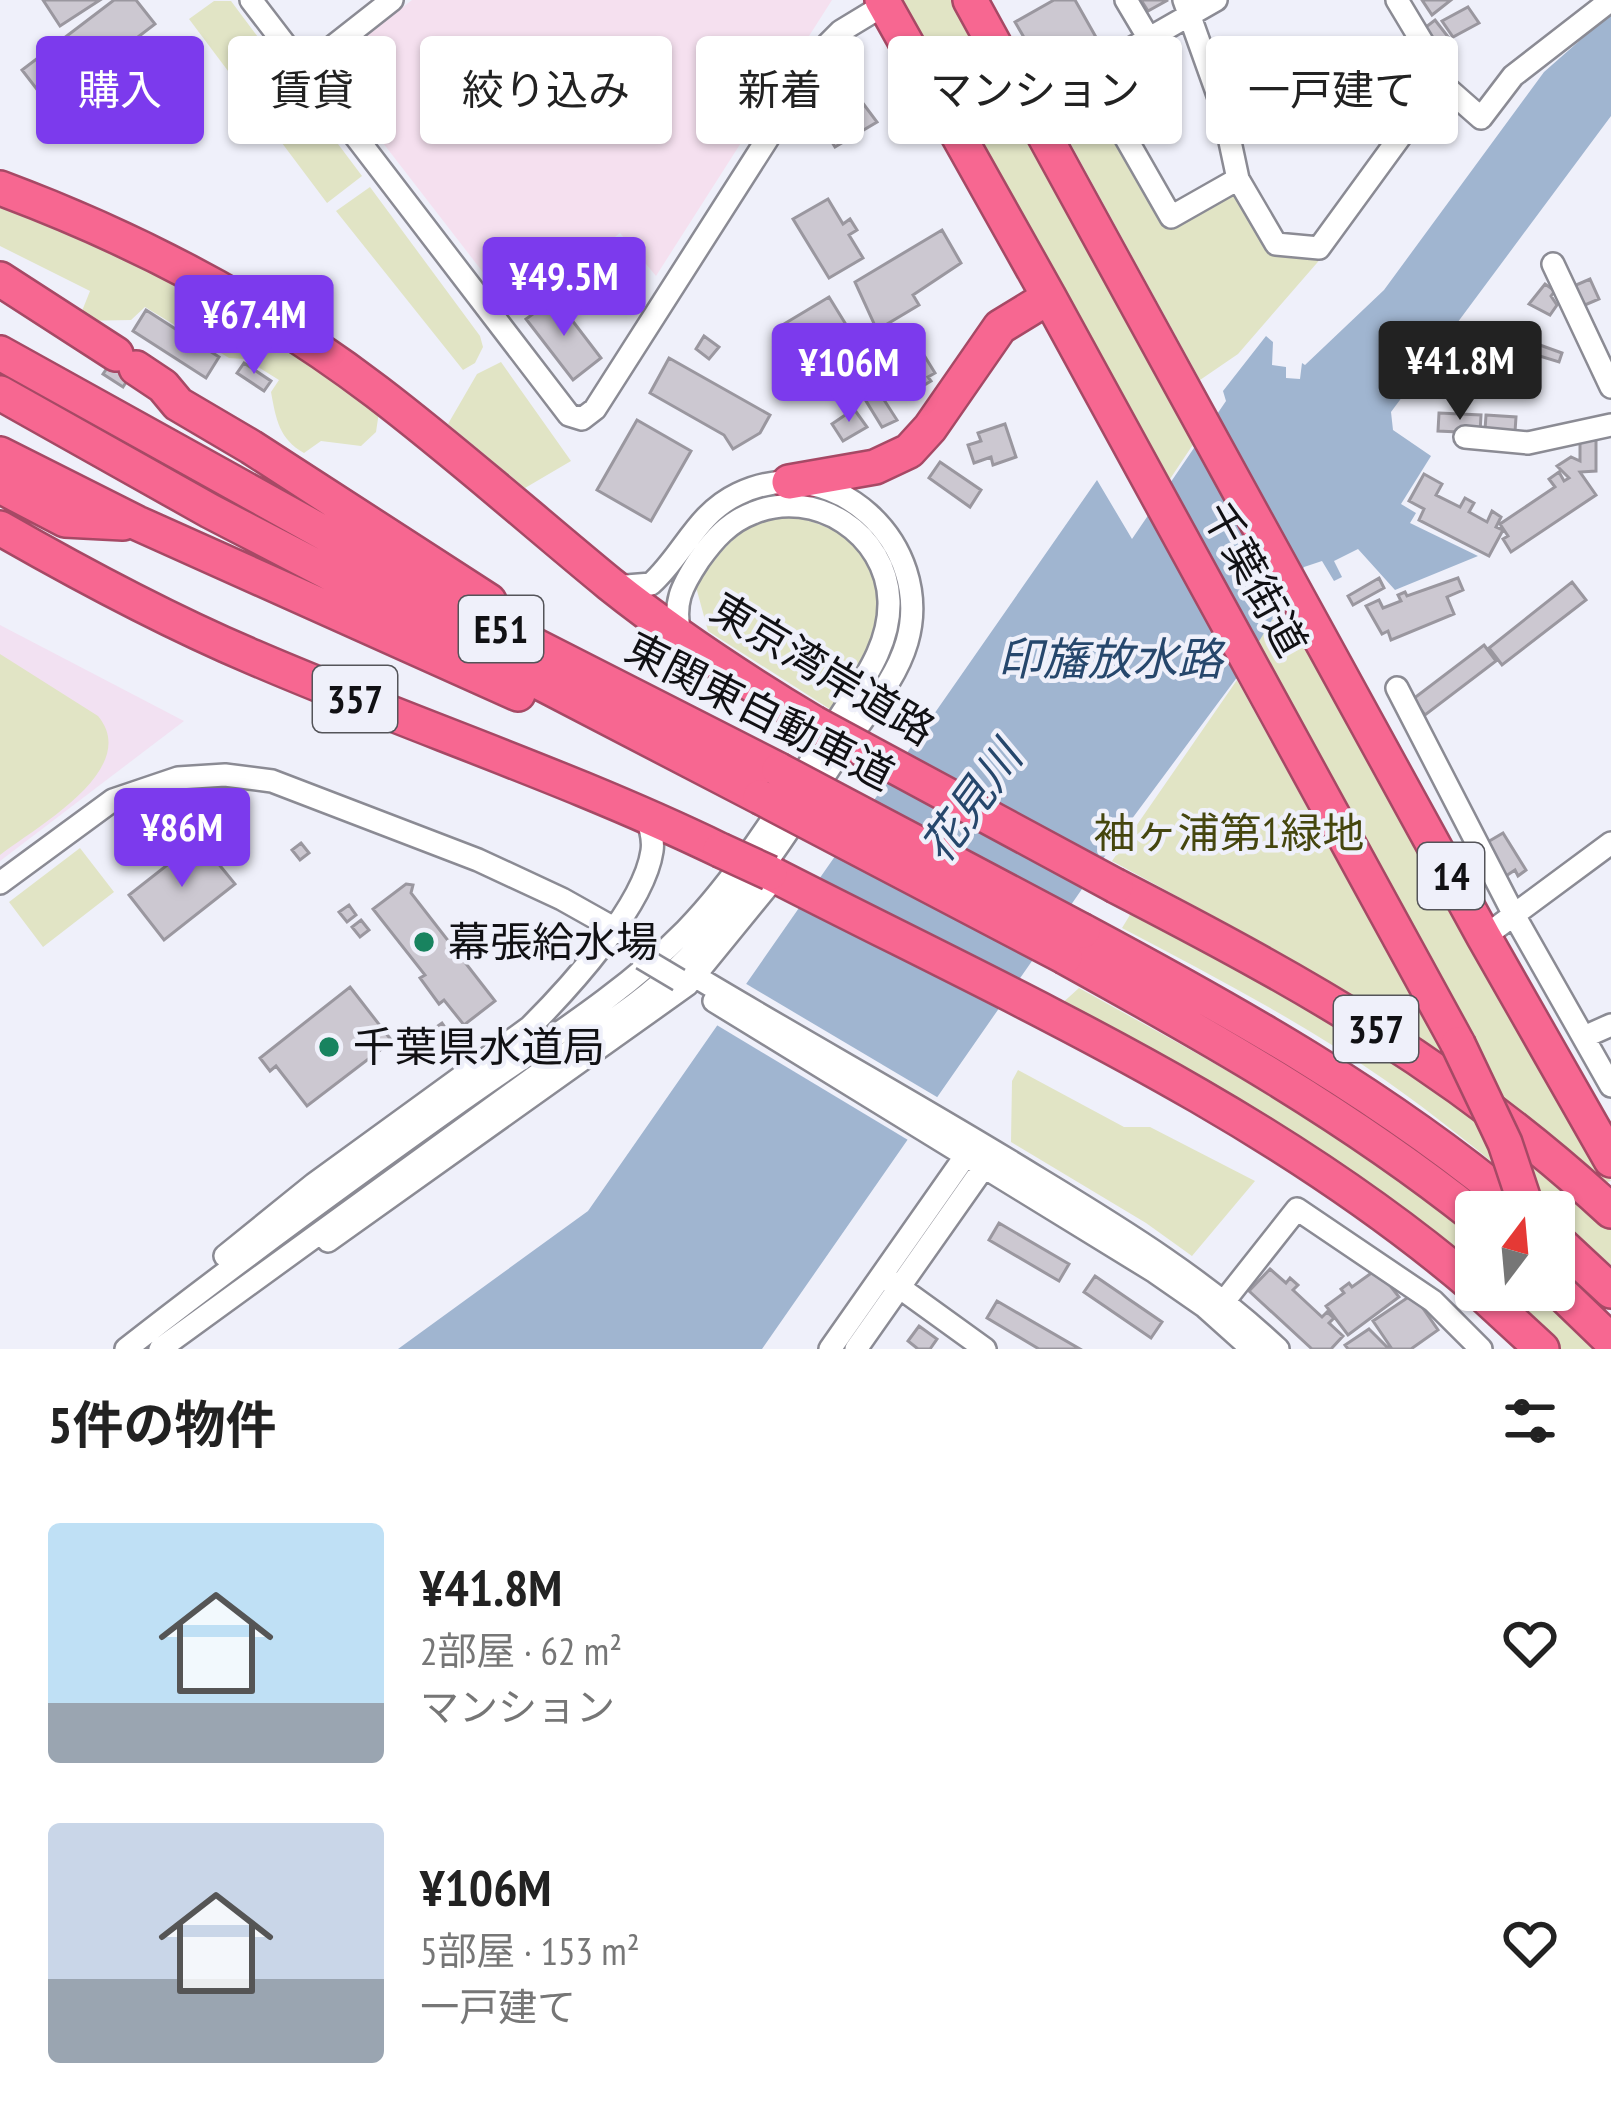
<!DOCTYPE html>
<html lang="ja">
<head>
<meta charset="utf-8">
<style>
	:root { --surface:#fff; --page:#f2f2f2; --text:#222; --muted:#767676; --accent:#7c3aed }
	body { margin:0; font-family:"PT Sans Narrow","Noto Sans JP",sans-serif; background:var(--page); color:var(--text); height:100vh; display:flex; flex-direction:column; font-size:45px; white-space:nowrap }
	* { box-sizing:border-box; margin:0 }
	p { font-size:39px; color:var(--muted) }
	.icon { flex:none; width:66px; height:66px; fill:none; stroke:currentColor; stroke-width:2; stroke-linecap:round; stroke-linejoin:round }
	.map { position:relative; height:1349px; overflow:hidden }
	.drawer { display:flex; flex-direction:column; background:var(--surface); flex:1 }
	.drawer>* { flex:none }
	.guide { position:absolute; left:36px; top:36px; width:1539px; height:108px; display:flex; gap:24px }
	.needle { width:78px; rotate:16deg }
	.tools { position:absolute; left:1455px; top:1191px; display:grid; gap:24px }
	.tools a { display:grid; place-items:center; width:120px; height:120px; border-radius:12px; background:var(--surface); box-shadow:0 3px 9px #0004; font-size:60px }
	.price { position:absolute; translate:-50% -102px; padding:0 27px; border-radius:12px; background:var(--accent); color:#fff; font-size:39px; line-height:78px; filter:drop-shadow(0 3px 6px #0008) }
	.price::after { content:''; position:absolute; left:50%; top:72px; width:36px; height:27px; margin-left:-18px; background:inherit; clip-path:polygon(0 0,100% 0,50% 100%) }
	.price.active { background:#222; color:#fff }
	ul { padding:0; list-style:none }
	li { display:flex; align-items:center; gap:36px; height:300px; padding:0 48px }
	li span { display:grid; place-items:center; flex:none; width:336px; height:240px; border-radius:12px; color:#555 }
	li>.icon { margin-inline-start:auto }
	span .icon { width:144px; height:144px; fill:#fffc; stroke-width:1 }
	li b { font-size:51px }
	h2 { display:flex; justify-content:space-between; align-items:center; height:144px; padding:0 48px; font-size:51px }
	.tag { padding:0 42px; border-radius:12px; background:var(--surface); box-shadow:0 3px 9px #0004; font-size:42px; line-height:108px }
	.tag.active { background:var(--accent); color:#fff }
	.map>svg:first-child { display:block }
	.commercial { fill:#f5e0ef }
	.education { fill:#f2e1f2 }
	.green { fill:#e1e4c5 }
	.water { fill:#a0b5d0 }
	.pier { fill:#eff0fa }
	.building { fill:#ccc8d1; stroke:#9a979f; stroke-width:3 }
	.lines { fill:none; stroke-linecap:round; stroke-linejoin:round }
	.minor-casing { stroke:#8b8b94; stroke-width:26 }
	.highway-casing { stroke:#a64965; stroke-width:38 }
	.minor { stroke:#fff; stroke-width:21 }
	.highway { stroke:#f76791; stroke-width:33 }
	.minor-bridge-casing { stroke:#8b8b94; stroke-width:26; stroke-linecap:butt }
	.highway-bridge-casing { stroke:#a64965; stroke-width:38; stroke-linecap:butt }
	.minor-bridge { stroke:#fff; stroke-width:21 }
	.highway-bridge { stroke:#f76791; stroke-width:33 }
	.poi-dot { fill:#18835f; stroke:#eff0fa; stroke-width:4.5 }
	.labels { text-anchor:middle; stroke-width:9; stroke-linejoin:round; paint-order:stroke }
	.shield { fill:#eff0fa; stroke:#545459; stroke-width:3 }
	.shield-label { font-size:39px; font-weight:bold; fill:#111114 }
	.street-label { font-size:42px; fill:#111114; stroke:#eff0fa }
	.park-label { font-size:42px; fill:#45460e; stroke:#eff0fa }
	.poi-label { font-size:42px; fill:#111114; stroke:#eff0fa; text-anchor:start }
	.water-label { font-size:45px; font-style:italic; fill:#26476c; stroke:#eff0fa }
</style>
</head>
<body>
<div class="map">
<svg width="1611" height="1349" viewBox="0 0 1611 1349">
	<rect width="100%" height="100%" fill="#eff0fa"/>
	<path class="commercial" d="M412 0H832L656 276 620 233 516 315 325 68Z"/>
	<path class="education" d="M0 625 184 721 0 861Z"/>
	<path class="green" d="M897 0H956L1198 437 1164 488Z
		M214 1H231L362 176 327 203 189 19Z
		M1081 86 1088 88 1168 226 1231 191 1238 193 1272 250 1323 256 1238 354 1200 380 1067 137 1065 118 1055 101Z
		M370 187 480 336 483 347 475 363 463 370 336 211Z
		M0 204 108 248 247 323 379 412 376 432 361 446 321 441 304 453C279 439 276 419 271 392L279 380 245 359 229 358 145 307 131 320 78 321 90 291 0 246Z
		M501 362 571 461 525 488 448 424 477 374Z
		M785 516C859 526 894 573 872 648 866 670 848 693 836 713L708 631 696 587C720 551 739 523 785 516Z
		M1291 611 1611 1181 1605 1183 1492 1089 1251 650 1275 616 1281 624Z
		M0 654 98 716C142 769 36 827 0 855Z
		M1237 680 1442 1052 1267 945 1112 861Z
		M80 848 114 892 43 947 9 902Z
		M1136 905 1373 1037 1611 1225V1265C1538 1200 1466 1137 1385 1080 1302 1022 1211 975 1122 928Z
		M1079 988C1215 1064 1358 1138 1476 1240V1276L1059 1006Z
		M1018 1070 1124 1127H1150L1255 1181 1192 1256 1146 1223 1011 1142 1012 1081Z
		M1491 1290H1532L1592 1349H1554Z"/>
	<path class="water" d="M1611 13V116L1391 412 1393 430 1431 456 1401 504 1416 513 1410 523 1478 556 1395 590 1358 549 1334 561 1342 577 1334 581 1322 561 1304 567 1238 676 1114 843 762 1349H398L588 1211 1097 480 1132 539 1226 401 1223 391 1266 336 1273 342 1272 365 1286 367V378L1300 379 1302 363 1305 365 1384 290 1544 72Z"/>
	<path class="pier" d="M743 982 942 1100 913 1143 715 1024Z"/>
	<path class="building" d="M43 0H100L60 26Z
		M114 0H136L155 24 49 105 22 70Z
		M1054 0H1075L1097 39 1043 70 1015 22Z
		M1141 0H1168L1148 11Z
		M1422 0H1451L1432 15Z
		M1468 7 1479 23 1453 37 1442 21Z
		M1435 20 1449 38 1442 48H1436L1422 30Z
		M847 82 877 122 835 147 809 105 820 94 822 97Z
		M828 199 843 224 850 219 857 230 849 235 863 258 829 278 793 219Z
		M942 230 961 263 913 295 919 305 877 330 855 282Z
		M1590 279 1599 299 1578 308 1569 288Z
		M1545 284 1555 291 1551 296 1557 305 1550 315 1529 304Z
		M829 297 845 323 799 350 784 324Z
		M555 298 601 358 573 380 526 319Z
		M146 310 219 357 206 378 133 331Z
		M898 326 905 338 911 334 935 373 928 377 931 381 901 399 868 344Z
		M851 332 867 358 822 385 806 360Z
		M704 336 719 347 709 359 696 349Z
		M1488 344 1502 353 1491 369 1478 360Z
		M1537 344 1562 353 1559 362 1533 354Z
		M122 346 141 359 123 387 103 374Z
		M669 358 770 415 760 433 733 449 724 435 650 393Z
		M1470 360 1487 372 1464 404 1447 392Z
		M244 363 271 381 264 391 237 373Z
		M877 389 897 420 882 427 863 396Z
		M854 409 867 427 843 441 832 424Z
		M1439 413 1481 415 1480 433 1438 431Z
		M1486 415 1516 417 1515 432 1485 430Z
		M637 420 691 451 651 521 597 490Z
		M1005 424 1016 457 993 465 991 457 974 463 968 445 981 441 978 433Z
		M1580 440H1596V471L1580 472 1596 495 1511 552 1503 539 1508 536 1500 524 1555 487 1549 479 1559 472 1564 481 1569 478 1557 466 1571 457 1580 461Z
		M940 462 981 490 970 507 929 478Z
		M1424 474 1442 484 1436 495 1460 507 1465 498 1474 503 1469 512 1487 522 1492 511 1501 517 1496 527 1503 530 1489 556 1419 520 1424 509 1409 501Z
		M1379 578 1384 588 1353 605 1348 596Z
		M1458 578 1463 590 1447 597 1454 614 1391 640 1388 631 1382 634 1366 606 1379 600 1383 608 1401 601 1398 595 1405 592 1407 596Z
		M1572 582 1586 600 1502 665 1489 648Z
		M1484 645 1496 661 1425 715 1413 699Z
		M1503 833 1526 870 1518 876 1515 870 1506 876 1486 843Z
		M199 840 235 884 164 940 129 895Z
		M301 843 309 853 300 860 292 850Z
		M406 884 413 885 411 893 495 1001 464 1025 444 1000 439 1004 420 978 425 975 373 909Z
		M349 905 356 915 347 922 339 912Z
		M361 920 369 930 360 937 352 927Z
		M350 987 392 1041 307 1106 276 1066 270 1071 260 1058Z
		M442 1023 449 1033 440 1040 432 1030Z
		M999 1223 1069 1264 1059 1281 989 1240Z
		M1270 1269 1286 1283 1290 1278 1298 1285 1293 1290 1322 1317 1327 1312 1334 1318 1329 1323 1343 1336 1331 1349H1312L1249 1291Z
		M1377 1269 1399 1297 1348 1335 1326 1306 1344 1293 1341 1289 1349 1283 1352 1287Z
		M1095 1276 1162 1322 1151 1338 1084 1292Z
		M1413 1294 1438 1330 1411 1349H1392L1373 1321Z
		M997 1301 1080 1349H1039L987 1318Z
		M919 1326 937 1339 930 1349H918L908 1341Z
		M1369 1329 1389 1349H1348L1345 1345Z"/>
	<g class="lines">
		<defs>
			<path id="minor" d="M251 0 569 415 582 419 595 409 828 44 841 31 884 5
				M1126 0 1148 37
				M1184 0 1223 109 1238 179 1276 244 1319 248 1440 82 1481 118 1513 76 1611 0
				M1397 0 1436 65 1440 82
				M303 70 392 0
				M1088 72 1171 217 1238 179
				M1029 107 1216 0
				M1553 264 1611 387
				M1465 437 1528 443 1611 425
				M1397 688 1514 915 1611 1086
				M0 883 113 800 178 778 225 775 272 781 478 860 562 899 651 949
				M1484 937 1611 843
				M688 972C804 1042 925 1108 1041 1180 1125 1231 1206 1281 1278 1349
				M714 1001 1155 1272 1204 1306 1252 1349
				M1584 1037 1611 1025
				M328 1241 687 985 776 876
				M225 1256 314 1184 530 1027C569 988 644 906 652 851 654 838 650 826 645 814
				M888 1279 985 1349
				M1218 1309 1297 1209 1433 1301 1481 1349
				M126 1349C236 1263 348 1181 462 1100 538 1046 620 997 686 930 747 867 801 775 850 701 870 671 890 639 889 601 887 534 815 487 753 513 729 522 714 539 699 560 681 587 673 603 680 635
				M160 1349 635 1004C726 936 784 836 846 743 868 711 896 680 907 642 935 544 833 448 738 494 696 514 684 554 651 584L614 587
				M830 1349 971 1148
				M856 1349 991 1157"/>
			<path id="highway" d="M882 0 1049 297 1458 1044
				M970 0 1484 937 1611 1160
				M0 188C134 238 263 305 377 392 457 453 532 520 610 584 674 635 744 681 814 723
				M0 279 116 354
				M0 353 434 594 779 770
				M136 368 163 386 178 404 251 447 489 601
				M0 393 210 511 760 797
				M0 454 137 523 518 694
				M789 482 875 467 909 451 930 428 1000 327 1049 297
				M0 486 65 520 123 523
				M0 528C82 575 166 620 253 657 408 724 569 777 720 850
				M770 873C1013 998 1267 1109 1476 1288
				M1116 886C1300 981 1457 1068 1611 1211
				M1083 931C1238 1014 1388 1098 1523 1212
				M1065 957C1208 1036 1348 1115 1476 1217
				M1554 1238 1611 1291
				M1554 1286 1611 1341
				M1478 1290 1542 1349"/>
		</defs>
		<use href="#minor" class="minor-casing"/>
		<use href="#highway" class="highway-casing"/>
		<use href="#minor" class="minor"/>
		<use href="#highway" class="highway"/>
		<defs>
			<path id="minor-bridge" d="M642 958 679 980"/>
			<path id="highway-bridge" d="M814 723 1116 886
				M779 770 1083 931
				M760 797 1065 957
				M720 850 770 873
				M1458 1044 1505 1143 1528 1212"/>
		</defs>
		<use href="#minor-bridge" class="minor-bridge-casing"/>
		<use href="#highway-bridge" class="highway-bridge-casing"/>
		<use href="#minor-bridge" class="minor-bridge"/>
		<use href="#highway-bridge" class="highway-bridge"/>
	</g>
	<g class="poi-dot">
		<circle cx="424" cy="942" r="12"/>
		<circle cx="329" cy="1047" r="12"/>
	</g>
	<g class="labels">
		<g class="shield">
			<rect x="459" y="596" width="84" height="66" rx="9"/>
			<rect x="313" y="666" width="84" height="66" rx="9"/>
			<rect x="1418" y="843" width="66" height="66" rx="9"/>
			<rect x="1334" y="996" width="84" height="66" rx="9"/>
		</g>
		<g class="shield-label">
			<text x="501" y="643">E51</text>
			<text x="355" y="713">357</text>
			<text x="1451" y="890">14</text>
			<text x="1376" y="1043">357</text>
		</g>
		<g class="street-label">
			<text transform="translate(1255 579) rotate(61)" y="15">千葉街道</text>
			<text transform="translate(823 669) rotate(31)" y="15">東京湾岸道路</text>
			<text transform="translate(760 711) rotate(27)" y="15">東関東自動車道</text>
		</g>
		<g class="park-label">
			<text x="1229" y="848">袖ヶ浦第1緑地</text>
		</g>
		<g class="poi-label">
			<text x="448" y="957">幕張給水場</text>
			<text x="353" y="1062">千葉県水道局</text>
		</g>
		<g class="water-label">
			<text x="1110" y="675">印旛放水路</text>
			<text transform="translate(971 802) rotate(-54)" y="16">花見川</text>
		</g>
	</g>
</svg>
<div class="tools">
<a><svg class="needle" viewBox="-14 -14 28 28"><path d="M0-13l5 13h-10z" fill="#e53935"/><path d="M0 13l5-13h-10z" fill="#767676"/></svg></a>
</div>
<b class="price" style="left:564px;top:339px">¥49.5M</b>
<b class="price" style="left:254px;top:377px">¥67.4M</b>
<b class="price active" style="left:1460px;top:423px">¥41.8M</b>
<b class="price" style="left:849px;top:425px">¥106M</b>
<b class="price" style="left:182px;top:890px">¥86M</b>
<div class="guide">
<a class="tag active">購入</a>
<a class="tag">賃貸</a>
<a class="tag">絞り込み</a>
<a class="tag">新着</a>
<a class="tag">マンション</a>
<a class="tag">一戸建て</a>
</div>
</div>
<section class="drawer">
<h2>5件の物件<svg class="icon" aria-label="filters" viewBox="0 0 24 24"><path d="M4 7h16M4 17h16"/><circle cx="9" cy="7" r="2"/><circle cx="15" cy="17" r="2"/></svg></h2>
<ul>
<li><span style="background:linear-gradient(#bfe0f5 75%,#9aa5b1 0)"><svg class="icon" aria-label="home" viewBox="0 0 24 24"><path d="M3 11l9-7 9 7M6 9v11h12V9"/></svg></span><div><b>¥41.8M</b><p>2部屋 · 62 m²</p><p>マンション</p></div><svg class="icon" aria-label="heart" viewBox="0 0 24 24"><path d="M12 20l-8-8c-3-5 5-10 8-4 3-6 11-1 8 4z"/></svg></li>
<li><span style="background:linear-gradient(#c9d6e8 65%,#9aa5b1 0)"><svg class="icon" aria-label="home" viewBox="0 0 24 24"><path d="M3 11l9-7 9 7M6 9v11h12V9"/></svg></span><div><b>¥106M</b><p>5部屋 · 153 m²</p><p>一戸建て</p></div><svg class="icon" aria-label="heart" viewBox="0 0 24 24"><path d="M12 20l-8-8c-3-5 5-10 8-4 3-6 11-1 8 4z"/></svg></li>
</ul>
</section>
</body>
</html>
